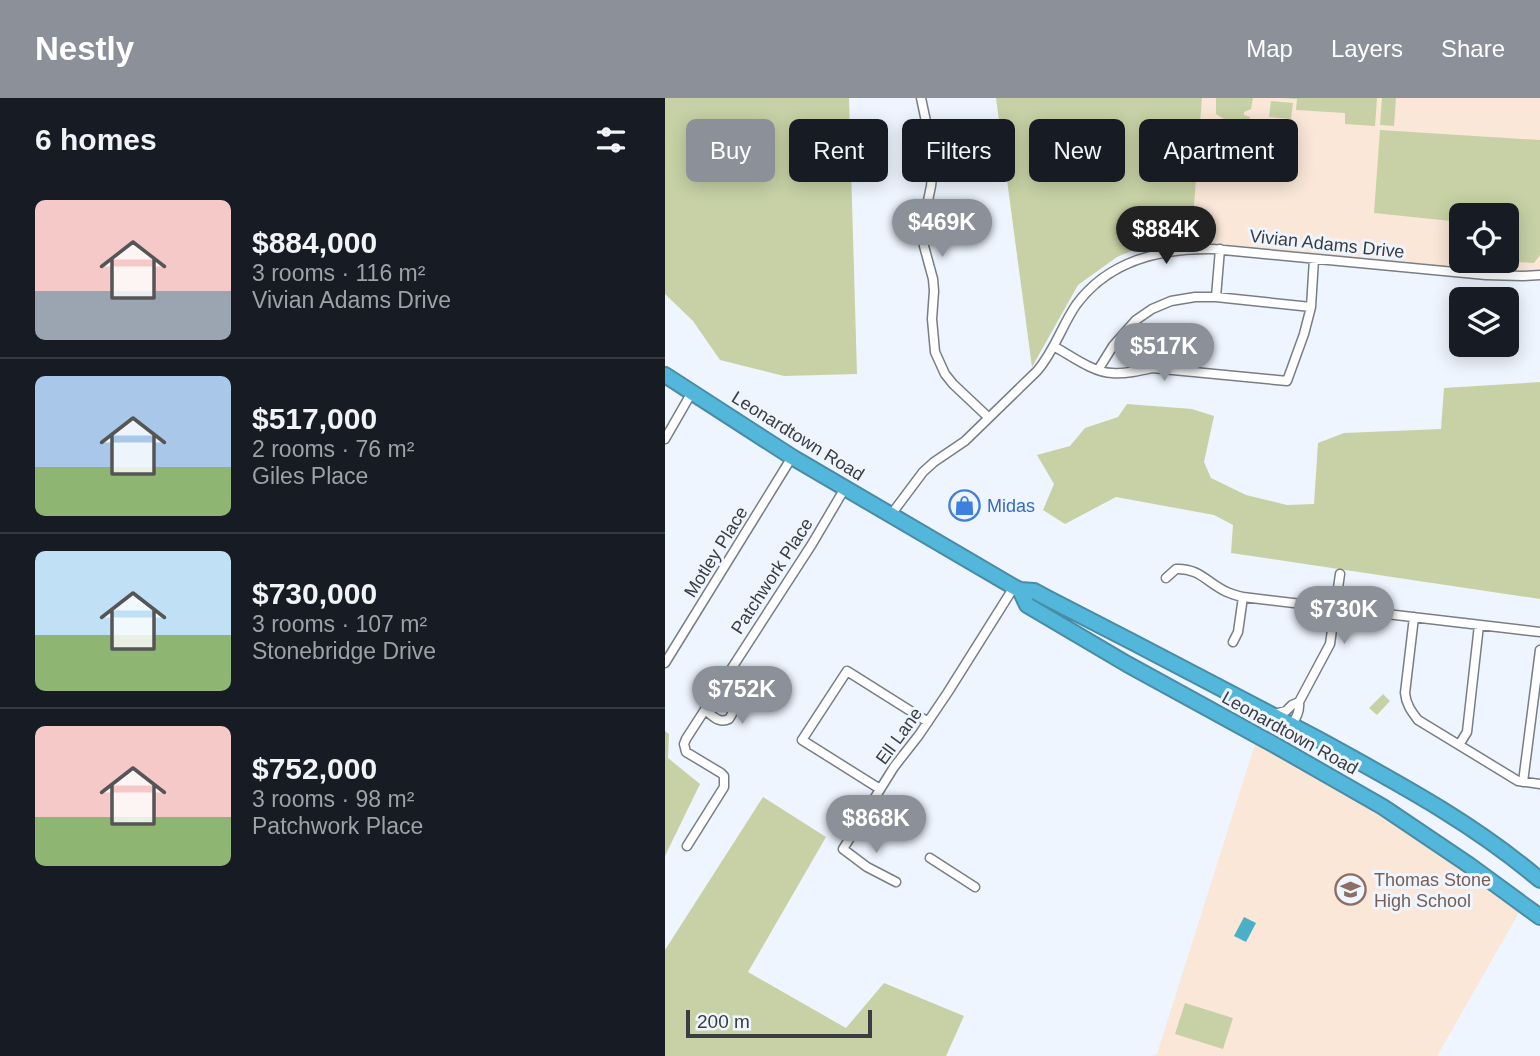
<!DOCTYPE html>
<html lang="en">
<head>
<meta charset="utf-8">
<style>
	:root { --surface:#171b24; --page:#20242c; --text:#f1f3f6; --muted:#9ea1a6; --line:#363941; --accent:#8c9099 }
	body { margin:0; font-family:Arial,sans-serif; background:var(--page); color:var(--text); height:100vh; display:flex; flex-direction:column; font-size:26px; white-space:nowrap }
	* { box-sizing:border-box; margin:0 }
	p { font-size:23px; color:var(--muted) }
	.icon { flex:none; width:38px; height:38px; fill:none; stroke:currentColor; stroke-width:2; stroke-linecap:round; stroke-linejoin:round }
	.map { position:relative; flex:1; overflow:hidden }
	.side { display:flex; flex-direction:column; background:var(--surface); width:665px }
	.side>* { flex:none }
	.top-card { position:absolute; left:21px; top:21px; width:665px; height:63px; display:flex; gap:14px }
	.controls { position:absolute; left:784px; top:105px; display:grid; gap:14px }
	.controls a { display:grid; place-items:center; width:70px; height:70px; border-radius:10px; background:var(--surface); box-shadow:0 4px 18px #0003; font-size:35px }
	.scale { position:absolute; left:21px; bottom:18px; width:186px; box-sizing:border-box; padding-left:7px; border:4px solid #3a3d40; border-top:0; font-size:19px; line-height:24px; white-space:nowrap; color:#3a3d40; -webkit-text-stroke:5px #eef5fe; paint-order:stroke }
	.price { position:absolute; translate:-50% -60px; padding:0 16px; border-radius:24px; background:var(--accent); color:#fff; font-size:23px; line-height:46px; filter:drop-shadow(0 2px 4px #0008) }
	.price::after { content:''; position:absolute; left:50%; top:42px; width:21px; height:16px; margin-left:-10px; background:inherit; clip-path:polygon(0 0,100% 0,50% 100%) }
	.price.current { background:#222; color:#fff }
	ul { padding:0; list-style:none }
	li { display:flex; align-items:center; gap:21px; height:175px; padding:0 35px }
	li+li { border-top:2px solid var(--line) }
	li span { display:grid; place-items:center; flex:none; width:196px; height:140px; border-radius:10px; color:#555 }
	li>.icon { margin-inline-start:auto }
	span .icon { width:84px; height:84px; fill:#fffc; stroke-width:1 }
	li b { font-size:30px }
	h2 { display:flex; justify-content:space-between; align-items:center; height:84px; padding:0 35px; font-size:30px }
	.chip { padding:0 24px; border-radius:10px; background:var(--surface); box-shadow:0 4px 18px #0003; font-size:24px; line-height:63px }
	.chip.current { background:var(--accent); color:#fff }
	header { display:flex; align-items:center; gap:42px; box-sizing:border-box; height:98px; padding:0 35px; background:var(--accent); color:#fff }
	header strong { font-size:33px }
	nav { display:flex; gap:38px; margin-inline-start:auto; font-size:24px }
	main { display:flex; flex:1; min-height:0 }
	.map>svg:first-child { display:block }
	.education { fill:#fae7d7; fill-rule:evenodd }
	.green { fill:#c7d1a5 }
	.water { fill:#4bb0c5 }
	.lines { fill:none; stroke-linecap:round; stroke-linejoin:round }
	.street-casing { stroke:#777e85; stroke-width:11 }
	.highway-casing { stroke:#4a8ca5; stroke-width:18 }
	.street { stroke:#fff; stroke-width:8 }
	.highway { stroke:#53b7db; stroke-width:14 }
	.labels { text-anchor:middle; stroke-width:6; stroke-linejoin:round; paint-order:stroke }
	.street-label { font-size:18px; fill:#3a3d40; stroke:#eef5fe }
	.shop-label { font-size:18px; fill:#366cbe; stroke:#eef5fe; text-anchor:start }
	.education-label { font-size:18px; fill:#785e54; stroke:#eef5fe; text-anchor:start }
</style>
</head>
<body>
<header>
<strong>Nestly</strong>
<nav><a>Map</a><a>Layers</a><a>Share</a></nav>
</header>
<main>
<section class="side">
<h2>6 homes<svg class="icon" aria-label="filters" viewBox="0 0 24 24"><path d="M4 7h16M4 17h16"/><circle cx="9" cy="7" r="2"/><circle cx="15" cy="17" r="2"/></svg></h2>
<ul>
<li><span style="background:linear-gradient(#f6c9c9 65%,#9aa5b1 0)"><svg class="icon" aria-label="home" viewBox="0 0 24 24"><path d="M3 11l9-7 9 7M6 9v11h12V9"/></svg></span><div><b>$884,000</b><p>3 rooms · 116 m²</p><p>Vivian Adams Drive</p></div></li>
<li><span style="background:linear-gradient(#a9c7e8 65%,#8fb573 0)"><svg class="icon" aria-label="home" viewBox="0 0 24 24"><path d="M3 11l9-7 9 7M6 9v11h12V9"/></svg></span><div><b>$517,000</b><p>2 rooms · 76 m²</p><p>Giles Place</p></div></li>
<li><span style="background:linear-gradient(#bfe0f5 60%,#8fb573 0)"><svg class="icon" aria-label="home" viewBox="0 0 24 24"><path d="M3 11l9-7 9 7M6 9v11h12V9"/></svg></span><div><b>$730,000</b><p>3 rooms · 107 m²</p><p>Stonebridge Drive</p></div></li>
<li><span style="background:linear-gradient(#f6c9c9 65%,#8fb573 0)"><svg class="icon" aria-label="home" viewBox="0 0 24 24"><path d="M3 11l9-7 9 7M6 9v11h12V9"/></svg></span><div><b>$752,000</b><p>3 rooms · 98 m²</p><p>Patchwork Place</p></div></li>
</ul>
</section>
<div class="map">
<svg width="875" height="958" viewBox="0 0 875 958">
	<rect width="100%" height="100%" fill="#eef5fe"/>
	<path class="education" d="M537 0H875V172L864 175 529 146 527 136ZM796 117H842V163H796Z
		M590 646 659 683 733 728 856 811 772 958H486L492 956Z"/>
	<path class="green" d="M0 0H184L192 276 119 278 55 262 28 223 0 196Z
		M331 0H537L527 136 492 142 452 159 413 187 367 269Z
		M551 0H588L586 11 579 14V17L585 19 582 40 567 39V26L551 16Z
		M617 0H712L710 28 680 26V15L631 12 632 1Z
		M717 0H731L729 28 715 27Z
		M606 3 628 5 626 21 604 19Z
		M715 32 875 42V157L869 165 838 163H842V117H796V124L709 115Z
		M875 284V501L566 455 568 427 549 417 451 399 400 426 378 412 389 386 372 357 405 348 420 330 453 319 462 306 527 311 549 318 539 364 546 380 581 397 622 407 649 406 653 345 679 335 776 331 779 290Z
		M718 596 725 603 712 617 704 610Z
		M0 633 4 636 3 660 35 686 0 758Z
		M98 699 161 739 83 874 181 930 219 885 299 918 281 958H0V852Z
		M520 905 568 920 558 951 510 936Z"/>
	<path class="water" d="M579 819 591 825 581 844 569 838Z"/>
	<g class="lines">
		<defs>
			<path id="street" d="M256 0 269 61 266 88 258 127 259 148 268 181 269 193 267 221 270 254 280 276 288 286 323 319
				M551 199 555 151
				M390 249C405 257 429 275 447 275 461 276 474 273 487 270L622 283 639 236 646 209 649 161
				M433 272 448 248 471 222 487 211 506 203 530 199H551L646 209
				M0 341 27 294
				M225 418 258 374 269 364 300 343 372 273C390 252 396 229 411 207 443 163 496 150 548 151L821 177 858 178 875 177
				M501 480 511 471C535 470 542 485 562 494 567 496 572 498 578 499L875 534
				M749 519 740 595C741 606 746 613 753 622L853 683 875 686
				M568 544 573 534 578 499
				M0 565 127 359
				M40 612C48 618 54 626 64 621L67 616V609L51 595
				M609 616 621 613 627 607 634 604
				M626 627C631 620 635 614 634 604L665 546 675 476
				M794 647 802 634 814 527
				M858 684 875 552
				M215 691 137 642 182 573 263 624
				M22 748 59 689V678L56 675 21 654 19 646 21 641 147 446 180 390
				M265 760 310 789
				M231 784 202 769 178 751 229 669 254 637 283 594 349 489"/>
			<path id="highway" d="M0 277 127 359 349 489 355 492 369 493 382 500C472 546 561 593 651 640 729 683 807 724 875 782
				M355 492 362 507 462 566 608 646 718 709 804 767 875 819"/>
		</defs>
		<use href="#street" class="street-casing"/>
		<use href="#highway" class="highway-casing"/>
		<use href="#street" class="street"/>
		<use href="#highway" class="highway"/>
	</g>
	<defs>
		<symbol id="shop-ring" viewBox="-11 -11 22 22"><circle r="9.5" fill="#eef5fe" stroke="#3f7fe0" stroke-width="1.5"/><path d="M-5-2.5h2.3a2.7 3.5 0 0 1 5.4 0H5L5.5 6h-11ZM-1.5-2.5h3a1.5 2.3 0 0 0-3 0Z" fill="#3f7fe0"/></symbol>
		<symbol id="school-ring" viewBox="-11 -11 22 22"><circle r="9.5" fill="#eef5fe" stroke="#8d6e63" stroke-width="1.5"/><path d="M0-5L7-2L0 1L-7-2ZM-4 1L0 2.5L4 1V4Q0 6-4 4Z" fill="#8d6e63"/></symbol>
	</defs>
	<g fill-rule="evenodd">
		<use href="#shop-ring" x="282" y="390" width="35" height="35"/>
		<use href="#school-ring" x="668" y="774" width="35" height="35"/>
	</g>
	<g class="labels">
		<g class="street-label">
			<text transform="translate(662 146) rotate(6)" y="6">Vivian Adams Drive</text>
			<text transform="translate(133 338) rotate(32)" y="6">Leonardtown Road</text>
			<text transform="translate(51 454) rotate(-58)" y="6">Motley Place</text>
			<text transform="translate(107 478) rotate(-57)" y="6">Patchwork Place</text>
			<text transform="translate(625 635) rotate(29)" y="6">Leonardtown Road</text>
			<text transform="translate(234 638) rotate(-54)" y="6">Ell Lane</text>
		</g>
		<g class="shop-label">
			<text x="322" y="414">Midas</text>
		</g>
		<g class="education-label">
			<text x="709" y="788">Thomas Stone<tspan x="709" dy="21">High School</tspan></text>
		</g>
	</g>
</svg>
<div class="controls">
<a><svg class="icon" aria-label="locate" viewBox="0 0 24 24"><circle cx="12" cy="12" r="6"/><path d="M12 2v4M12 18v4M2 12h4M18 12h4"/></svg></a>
<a><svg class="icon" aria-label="layers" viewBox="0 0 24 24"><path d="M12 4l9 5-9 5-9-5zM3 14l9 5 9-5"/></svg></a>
</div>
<div class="scale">200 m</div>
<b class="price" style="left:277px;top:161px">$469K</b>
<b class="price current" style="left:501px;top:168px">$884K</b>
<b class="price" style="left:499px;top:285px">$517K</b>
<b class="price" style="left:679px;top:548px">$730K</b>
<b class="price" style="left:77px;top:628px">$752K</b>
<b class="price" style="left:211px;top:757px">$868K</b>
<div class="top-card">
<a class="chip current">Buy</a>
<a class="chip">Rent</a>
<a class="chip">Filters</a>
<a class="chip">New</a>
<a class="chip">Apartment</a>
</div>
</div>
</main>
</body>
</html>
